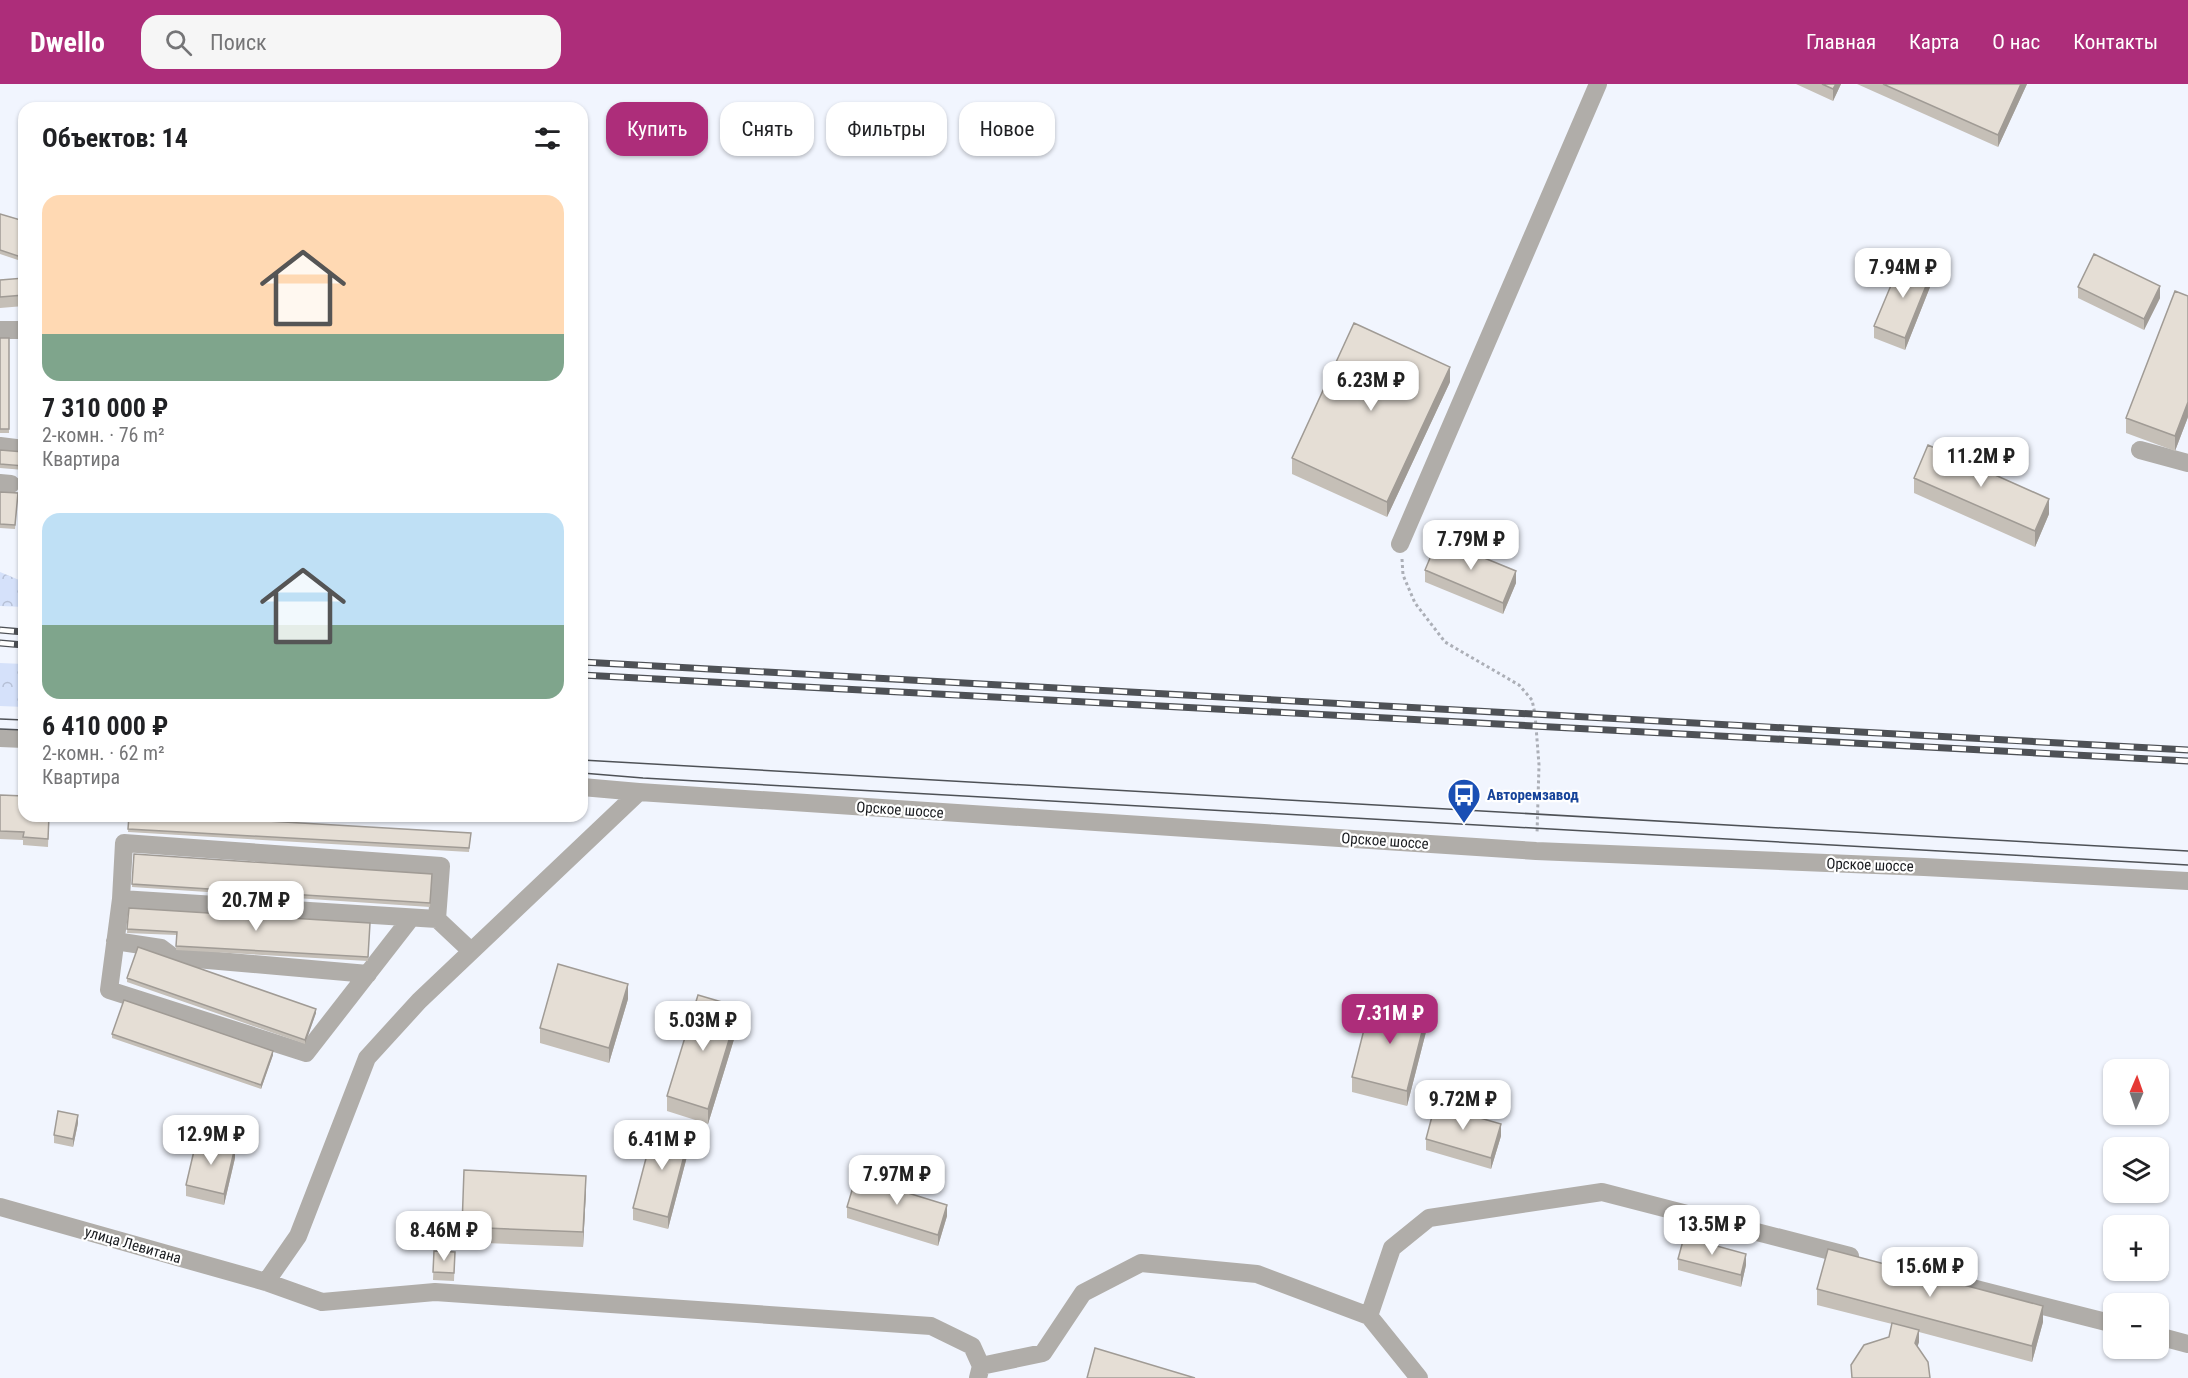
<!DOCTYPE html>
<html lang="ru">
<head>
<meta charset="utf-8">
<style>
	:root { --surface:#fff; --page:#f6f6f6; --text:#202124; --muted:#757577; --accent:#ad2d7a }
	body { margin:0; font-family:"Roboto Condensed",sans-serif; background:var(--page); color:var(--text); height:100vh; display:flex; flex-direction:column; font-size:22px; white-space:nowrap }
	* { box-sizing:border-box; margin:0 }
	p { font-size:20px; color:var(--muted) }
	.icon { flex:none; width:33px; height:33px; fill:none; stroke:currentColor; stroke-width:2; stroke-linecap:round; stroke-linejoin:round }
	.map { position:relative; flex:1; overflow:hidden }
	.panel { position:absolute; left:18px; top:18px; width:570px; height:720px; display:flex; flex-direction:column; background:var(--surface); border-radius:18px; box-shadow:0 2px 4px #0004 }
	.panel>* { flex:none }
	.top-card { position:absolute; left:606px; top:18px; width:570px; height:54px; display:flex; gap:12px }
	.needle { width:39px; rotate:2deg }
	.controls { position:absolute; left:2103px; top:975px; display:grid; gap:12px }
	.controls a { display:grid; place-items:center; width:66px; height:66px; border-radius:12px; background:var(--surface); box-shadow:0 2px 4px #0004; font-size:30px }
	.price { position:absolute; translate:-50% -51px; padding:0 14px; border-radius:12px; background:#fff; color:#222; font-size:20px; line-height:39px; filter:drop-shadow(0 2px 3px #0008) }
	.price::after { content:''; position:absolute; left:50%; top:36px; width:18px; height:14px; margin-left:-9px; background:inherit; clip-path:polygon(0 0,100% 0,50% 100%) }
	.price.active { background:var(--accent); color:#fff }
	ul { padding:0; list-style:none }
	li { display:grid; align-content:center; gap:12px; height:318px; padding:0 24px }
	li span { display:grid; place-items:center; height:186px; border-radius:18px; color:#555 }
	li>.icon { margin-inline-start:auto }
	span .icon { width:108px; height:108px; fill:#fffc; stroke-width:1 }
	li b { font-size:26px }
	h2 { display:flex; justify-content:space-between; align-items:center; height:72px; padding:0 24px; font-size:26px }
	.pill { padding:0 21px; border-radius:18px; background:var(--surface); box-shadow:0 2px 4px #0004; font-size:21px; line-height:54px }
	.pill.active { background:var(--accent); color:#fff }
	header { display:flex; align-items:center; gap:36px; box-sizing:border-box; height:84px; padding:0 30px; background:var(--accent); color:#fff }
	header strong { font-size:28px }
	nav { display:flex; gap:33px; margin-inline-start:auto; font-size:21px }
	.search { width:420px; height:54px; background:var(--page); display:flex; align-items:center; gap:15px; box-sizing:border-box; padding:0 21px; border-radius:18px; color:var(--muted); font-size:22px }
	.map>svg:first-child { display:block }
	.forest { fill:url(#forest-crowns) }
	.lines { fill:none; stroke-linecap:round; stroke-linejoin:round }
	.path { stroke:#acafb7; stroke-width:3; stroke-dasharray:3 3; stroke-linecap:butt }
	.minor { stroke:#b0ada9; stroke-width:18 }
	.tram { stroke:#4e5156; stroke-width:1.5 }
	.rail-casing { stroke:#4e5156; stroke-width:7 }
	.rail { stroke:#fff; stroke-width:4.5; stroke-dasharray:14; stroke-linecap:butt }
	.wall { fill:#c5bfb7 }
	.shaded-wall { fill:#a09b95 }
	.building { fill:#e5ded5; stroke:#a09b95; stroke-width:1.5 }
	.labels { text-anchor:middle; stroke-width:4.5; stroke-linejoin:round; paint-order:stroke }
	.transit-label { font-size:15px; font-weight:bold; fill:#164399; stroke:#fff; text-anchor:start }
	.street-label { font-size:15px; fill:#191b1f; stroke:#fff }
</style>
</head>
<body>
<header>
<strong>Dwello</strong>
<div class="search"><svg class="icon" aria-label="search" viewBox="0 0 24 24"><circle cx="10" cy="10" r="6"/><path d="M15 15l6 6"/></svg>Поиск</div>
<nav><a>Главная</a><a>Карта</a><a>О нас</a><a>Контакты</a></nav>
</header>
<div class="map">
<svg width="2188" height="1294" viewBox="0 0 2188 1294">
	<defs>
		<pattern id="forest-crowns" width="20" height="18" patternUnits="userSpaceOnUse" patternTransform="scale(1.5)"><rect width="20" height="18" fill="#d5e1fa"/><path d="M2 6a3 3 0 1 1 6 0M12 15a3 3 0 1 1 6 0" fill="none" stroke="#b6c0d6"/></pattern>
	</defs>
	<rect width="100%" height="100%" fill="#f1f5fe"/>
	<path class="forest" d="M0 488 24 498V523L0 522Z
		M0 579 24 580V623L0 622Z"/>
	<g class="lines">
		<path class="path" d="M1402 475 1403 491 1415 519 1445 558 1519 601 1532 616 1535 630 1539 681 1537 750"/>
		<path class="minor" d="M0 246H24
			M0 362 24 365
			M2140 366 2188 379
			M0 399 11 400
			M1400 460 1598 0
			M0 654 24 655
			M582 703 639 708 1536 767 1924 783 2188 797
			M121 815 437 835 471 867
			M411 834 306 969 109 906 121 815 124 759 441 782 437 835
			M115 857 161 864 173 873 368 890
			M0 1123 266 1198 322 1218 435 1208 931 1242 972 1262 981 1282 978 1294
			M266 1198 298 1152 367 974 419 917 639 708
			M1972 1204 2114 1240
			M1369 1232 1392 1164 1429 1134 1602 1108 1850 1172
			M2158 1252 2188 1260
			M981 1282 1043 1269 1083 1209 1141 1179 1257 1190 1369 1232 1419 1294"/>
		<path class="tram" d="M0 635 24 636
			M0 645 24 646
			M582 676 2188 767
			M582 689 643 694 2188 781"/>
		<defs>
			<path id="rail" d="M0 546 24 548
				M0 559 24 561
				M582 578 2188 666
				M582 591 2188 677"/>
		</defs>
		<use href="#rail" class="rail-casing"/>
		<use href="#rail" class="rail"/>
	</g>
	<path class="wall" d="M1796 0H1841L1833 17Z
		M1857 0H2027L1998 63Z
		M0 130 24 137V178L0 170Z
		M24 194V222L0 224V196Z
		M1932 198 1905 266 1874 254V242Z
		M2078 203 2160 214 2144 246 2078 214Z
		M2188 212V333L2175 367 2126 349V334Z
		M0 254H9V349H0Z
		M22 256H24V356H20Z
		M1450 298 1387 433 1292 390V374Z
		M0 366 24 368V386L0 384Z
		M1914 394 2049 430 2035 463 1914 409Z
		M0 408 18 409 15 445 0 444Z
		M1425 486 1516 499 1503 530 1425 498Z
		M0 711 49 732 48 763 23 761V756L0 755Z
		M129 732 471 749 469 768 128 748Z
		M134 770 432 790 430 823 132 803Z
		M129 824 370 839 368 877 176 866V851L127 849Z
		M127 894 316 929 305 960 127 898Z
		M628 915 609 979 540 959V944Z
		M739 939 708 1040 667 1027V1012Z
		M1427 944 1407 1022 1352 1008V993Z
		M112 950 273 971 261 1005 112 954Z
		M78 1039 73 1063 54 1059V1051Z
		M1501 1052 1491 1085 1426 1066V1055Z
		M690 1061 668 1145 633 1136V1124Z
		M235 1074 224 1121 186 1112V1101Z
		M586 1107 583 1163 462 1158V1143Z
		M847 1123 947 1132 938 1162 847 1134Z
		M434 1167 455 1168 454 1197 433 1196Z
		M1678 1175 1746 1181 1741 1203 1678 1186Z
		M1817 1205 2043 1238 2032 1278 1919 1248V1258L1917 1262 1889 1253 1892 1240 1817 1221Z"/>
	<path class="shaded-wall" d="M1836 0H1841L1833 17V5Z
		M2021 0H2027L1998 63V51Z
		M1932 187V198L1905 266V254Z
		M2160 202V214L2144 246V235Z
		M1450 283V298L1387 433V418Z
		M2188 318V333L2175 367V352Z
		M2049 415V430L2035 463V447Z
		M1516 487V499L1503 530V519Z
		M628 900V915L609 979V964Z
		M739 923V939L708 1040V1025Z
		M316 925V929L305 960V956Z
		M1427 928V944L1407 1022V1007Z
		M273 967V971L261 1005V1001Z
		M78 1031V1039L73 1063V1055Z
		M1501 1040V1052L1491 1085V1074Z
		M690 1049V1061L668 1145V1133Z
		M235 1063V1074L224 1121V1110Z
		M586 1092V1107L583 1163V1148Z
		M947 1121V1132L938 1162V1151Z
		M1746 1170V1181L1741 1203V1191Z
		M2043 1222V1238L2032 1278V1262Z
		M1919 1246V1258L1915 1271V1259Z"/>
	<path class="building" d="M1822 0H1836L1833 5Z
		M1883 0H2021L1998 51Z
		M0 130 24 137V174L0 166Z
		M2094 170 2160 202 2144 235 2078 203Z
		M1902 175 1932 187 1905 254 1874 242Z
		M24 194V211L0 213V196Z
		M2175 207 2188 212V318L2175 352 2126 334Z
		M1354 239 1450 283 1387 418 1292 374Z
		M0 254H9V345H0Z
		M22 256H24V352H20Z
		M1928 361 2049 415 2035 447 1914 394Z
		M0 366 24 368V382L0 380Z
		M0 408 18 409 15 441 0 440Z
		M1438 455 1516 487 1503 519 1425 486Z
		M0 711 24 712V732H49L48 755 23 753 24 748 0 747Z
		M129 732H182L471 749 469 764 128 745Z
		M134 770 432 790 430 819 132 800Z
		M129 824 370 839 368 873 176 862 177 848 127 845Z
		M138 863 316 925 305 956 127 894Z
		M558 880 628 900 609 964 540 944Z
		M698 911 739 923 708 1025 667 1012Z
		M1372 914 1427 928 1407 1007 1352 993Z
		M124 916 273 967 261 1001 112 950Z
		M1435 1021 1501 1040 1491 1074 1426 1055Z
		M58 1027 78 1031 73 1055 54 1051Z
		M655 1040 690 1049 668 1133 633 1124Z
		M197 1054 235 1063 224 1110 186 1101Z
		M464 1086 586 1092 583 1148 462 1143Z
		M856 1093 947 1121 938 1151 847 1123Z
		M1684 1153 1746 1170 1741 1191 1678 1175Z
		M1828 1165 2043 1222 2032 1262 1817 1205Z
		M434 1167 455 1168 454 1189 433 1188Z
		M1892 1239 1919 1246 1915 1259 1928 1278 1930 1294H1852L1851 1281 1864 1261 1889 1253Z
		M1095 1264 1195 1294H1087Z"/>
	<defs>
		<symbol id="bus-pin" viewBox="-11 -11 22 30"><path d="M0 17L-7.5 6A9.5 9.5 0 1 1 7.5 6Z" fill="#1a4fb4" stroke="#fff"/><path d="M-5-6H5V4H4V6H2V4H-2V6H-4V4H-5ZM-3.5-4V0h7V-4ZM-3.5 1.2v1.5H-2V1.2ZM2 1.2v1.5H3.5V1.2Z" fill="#fff"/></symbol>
	</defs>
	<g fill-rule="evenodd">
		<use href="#bus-pin" x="1445" y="692" width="38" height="52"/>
	</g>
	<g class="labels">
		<g class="transit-label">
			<text x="1487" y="716">Авторемзавод</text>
		</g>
		<g class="street-label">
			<text transform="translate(900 726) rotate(4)" y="5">Орское шоссе</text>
			<text transform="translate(1385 757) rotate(4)" y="5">Орское шоссе</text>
			<text transform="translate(1870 781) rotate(2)" y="5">Орское шоссе</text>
			<text transform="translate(133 1161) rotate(16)" y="5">улица Левитана</text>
		</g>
	</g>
</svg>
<div class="controls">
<a><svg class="needle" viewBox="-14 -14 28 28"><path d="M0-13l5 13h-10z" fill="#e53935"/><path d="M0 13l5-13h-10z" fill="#757577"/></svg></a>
<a><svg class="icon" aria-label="layers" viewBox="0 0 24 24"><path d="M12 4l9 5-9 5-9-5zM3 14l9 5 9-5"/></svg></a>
<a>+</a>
<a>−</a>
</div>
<b class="price" style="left:1903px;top:215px">7.94M ₽</b>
<b class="price" style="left:1371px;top:328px">6.23M ₽</b>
<b class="price" style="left:1981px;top:404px">11.2M ₽</b>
<b class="price" style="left:1471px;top:487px">7.79M ₽</b>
<b class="price" style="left:256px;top:848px">20.7M ₽</b>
<b class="price active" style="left:1390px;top:961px">7.31M ₽</b>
<b class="price" style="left:703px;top:968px">5.03M ₽</b>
<b class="price" style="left:1463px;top:1047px">9.72M ₽</b>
<b class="price" style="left:211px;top:1082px">12.9M ₽</b>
<b class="price" style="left:662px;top:1087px">6.41M ₽</b>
<b class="price" style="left:897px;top:1122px">7.97M ₽</b>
<b class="price" style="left:1712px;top:1172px">13.5M ₽</b>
<b class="price" style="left:444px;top:1178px">8.46M ₽</b>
<b class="price" style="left:1930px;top:1214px">15.6M ₽</b>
<div class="top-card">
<a class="pill active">Купить</a>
<a class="pill">Снять</a>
<a class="pill">Фильтры</a>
<a class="pill">Новое</a>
</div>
<section class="panel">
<h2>Объектов: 14<svg class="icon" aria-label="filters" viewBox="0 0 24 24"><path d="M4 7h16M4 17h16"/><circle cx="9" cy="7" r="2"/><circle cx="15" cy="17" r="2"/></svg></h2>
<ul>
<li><span style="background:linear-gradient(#ffd9b3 75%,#7fa58c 0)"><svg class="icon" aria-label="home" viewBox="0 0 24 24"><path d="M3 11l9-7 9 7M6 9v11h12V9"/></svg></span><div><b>7 310 000 ₽</b><p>2-комн. · 76 m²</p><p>Квартира</p></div></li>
<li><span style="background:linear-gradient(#bfe0f5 60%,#7fa58c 0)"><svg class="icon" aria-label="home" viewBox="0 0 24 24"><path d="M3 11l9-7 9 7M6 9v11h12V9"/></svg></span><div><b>6 410 000 ₽</b><p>2-комн. · 62 m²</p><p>Квартира</p></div></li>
</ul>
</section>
</div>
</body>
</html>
